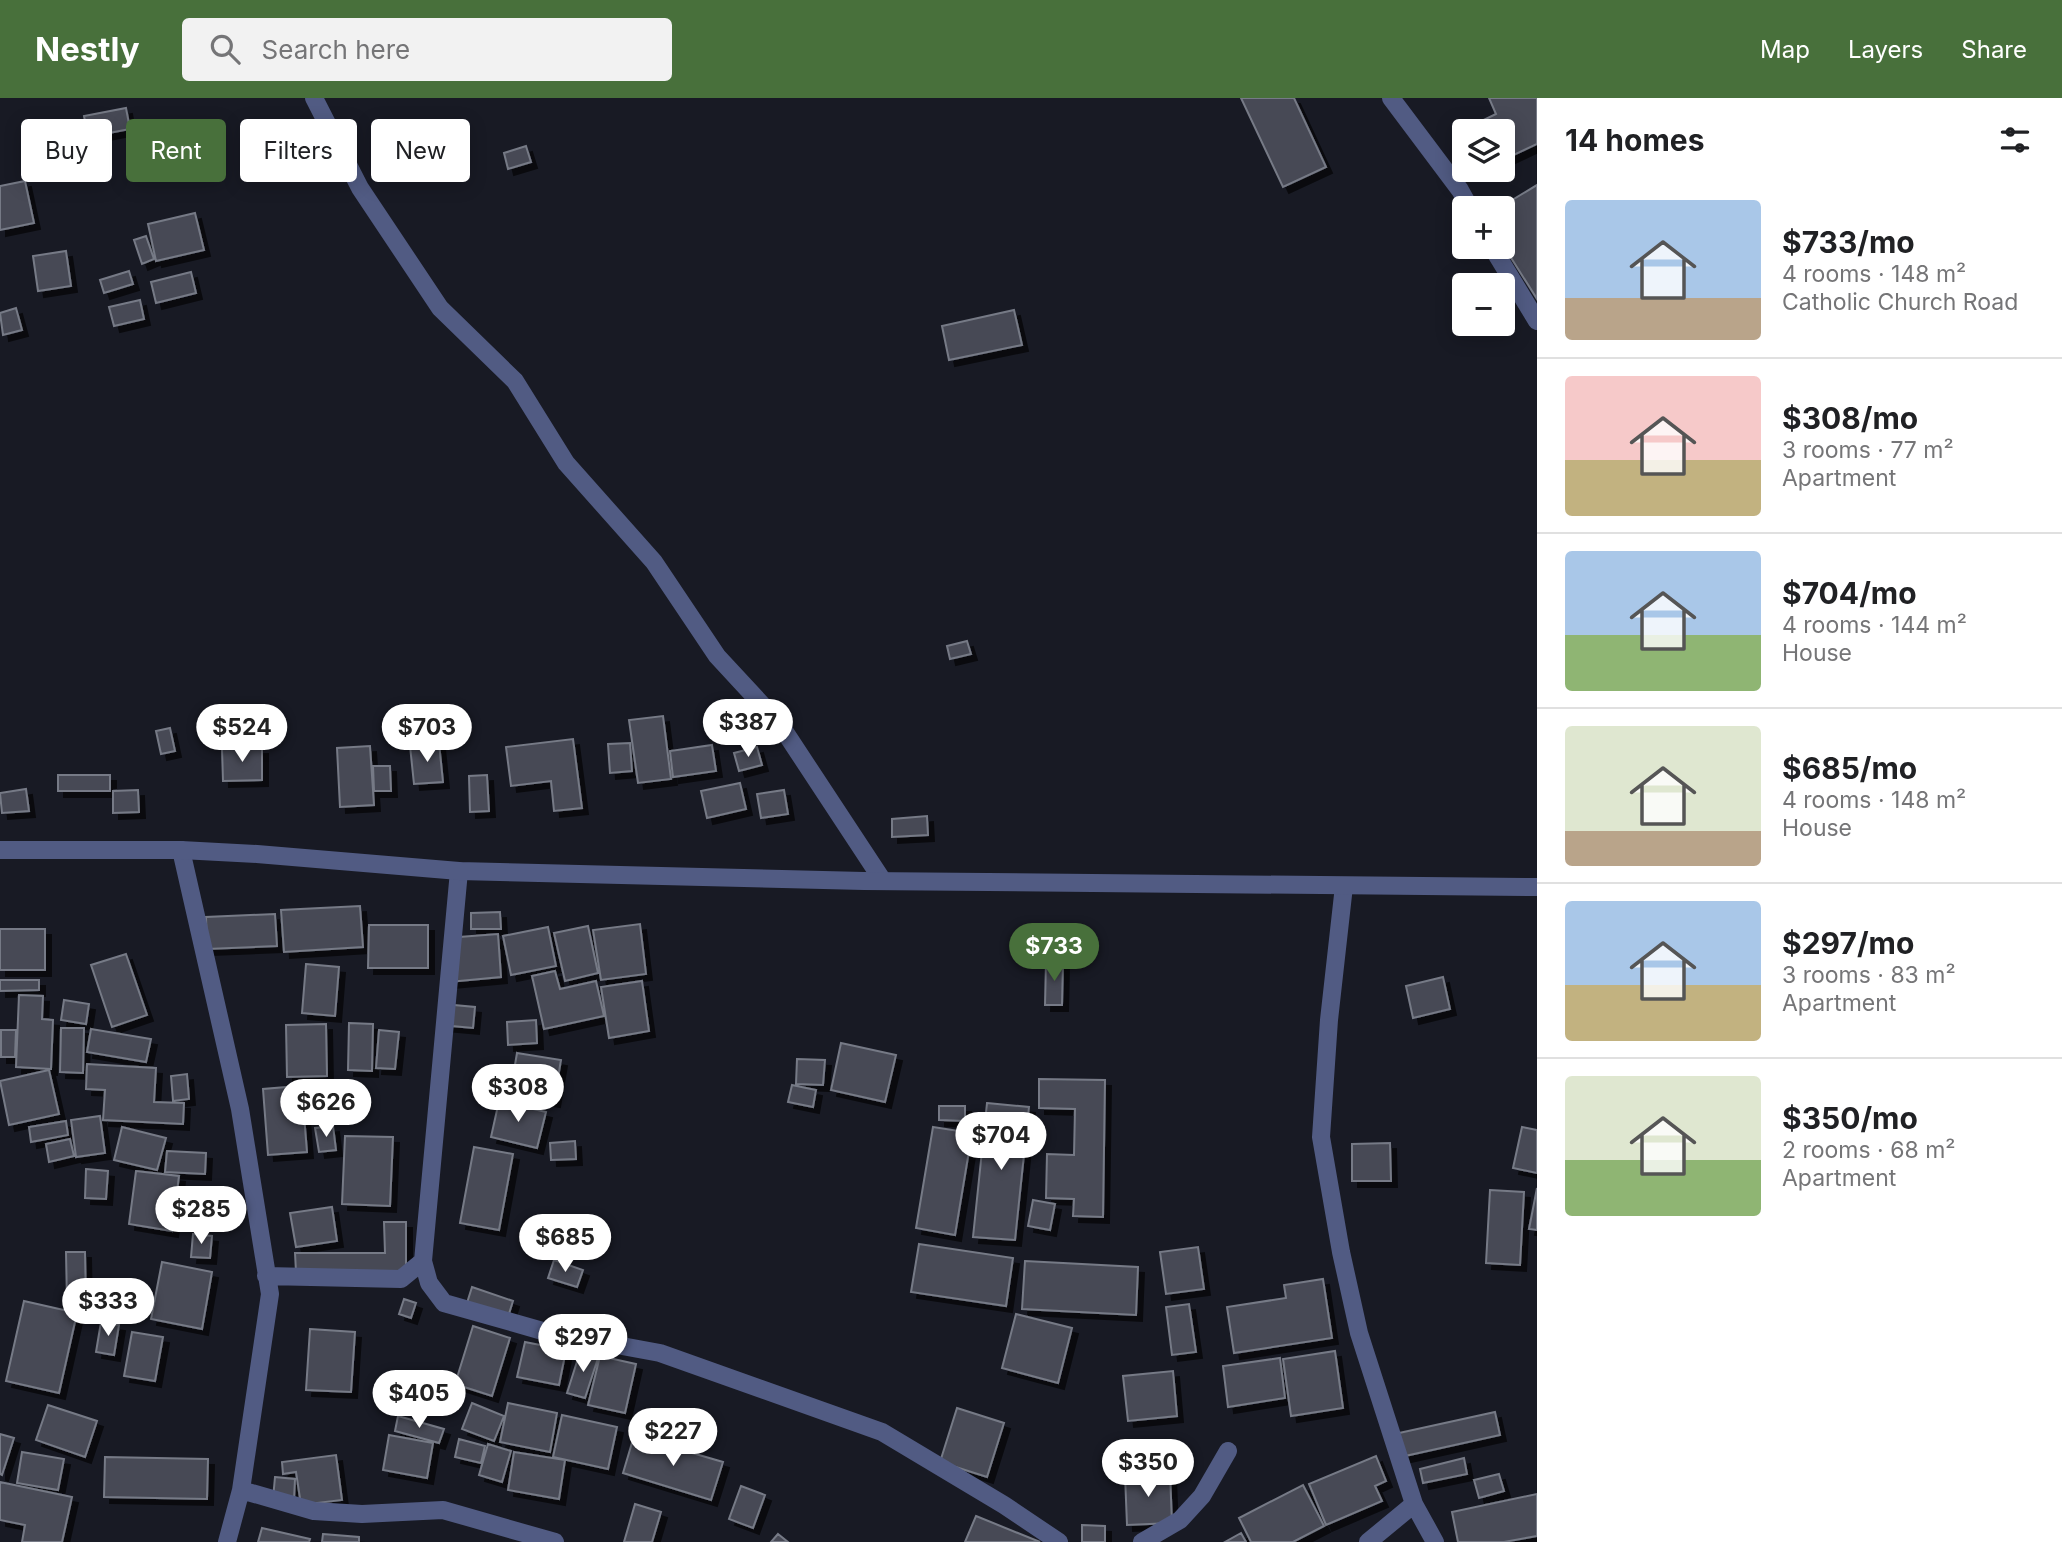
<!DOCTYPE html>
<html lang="en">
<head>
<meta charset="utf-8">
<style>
	:root { --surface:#fff; --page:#f2f2f2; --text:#202124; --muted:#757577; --line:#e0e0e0; --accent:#48703b }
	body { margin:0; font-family:Inter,sans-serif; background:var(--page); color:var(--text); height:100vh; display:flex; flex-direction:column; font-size:26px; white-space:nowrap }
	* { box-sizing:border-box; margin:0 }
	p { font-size:23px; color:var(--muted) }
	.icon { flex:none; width:38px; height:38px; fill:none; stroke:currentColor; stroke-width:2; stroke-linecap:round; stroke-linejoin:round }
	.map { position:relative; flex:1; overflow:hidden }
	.panel { display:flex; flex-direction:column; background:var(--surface); width:525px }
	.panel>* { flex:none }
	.banner { position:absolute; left:21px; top:21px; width:665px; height:63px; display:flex; gap:14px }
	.controls { position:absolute; left:1452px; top:21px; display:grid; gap:14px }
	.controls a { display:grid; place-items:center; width:63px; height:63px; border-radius:7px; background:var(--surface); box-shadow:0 4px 18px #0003; font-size:35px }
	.price { position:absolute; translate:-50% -60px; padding:0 16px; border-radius:24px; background:#fff; color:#222; font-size:23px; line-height:46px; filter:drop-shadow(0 2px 4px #0008) }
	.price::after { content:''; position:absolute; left:50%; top:42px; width:21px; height:16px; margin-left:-10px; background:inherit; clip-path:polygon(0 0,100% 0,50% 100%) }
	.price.on { background:var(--accent); color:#fff }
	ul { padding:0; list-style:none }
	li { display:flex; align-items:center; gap:21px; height:175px; padding:0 28px }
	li+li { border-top:2px solid var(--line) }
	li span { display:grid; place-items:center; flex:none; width:196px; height:140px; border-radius:7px; color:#555 }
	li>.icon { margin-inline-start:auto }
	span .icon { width:84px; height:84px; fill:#fffc; stroke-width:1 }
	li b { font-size:30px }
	h2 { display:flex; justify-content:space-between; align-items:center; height:84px; padding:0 28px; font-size:30px }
	.pill { padding:0 24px; border-radius:7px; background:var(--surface); box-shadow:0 4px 18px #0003; font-size:24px; line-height:63px }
	.pill.on { background:var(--accent); color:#fff }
	header { display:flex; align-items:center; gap:42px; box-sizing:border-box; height:98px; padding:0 35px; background:var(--accent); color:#fff }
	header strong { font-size:33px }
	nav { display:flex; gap:38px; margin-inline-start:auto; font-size:24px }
	.search { width:490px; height:63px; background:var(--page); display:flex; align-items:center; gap:18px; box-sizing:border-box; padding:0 24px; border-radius:7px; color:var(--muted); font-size:26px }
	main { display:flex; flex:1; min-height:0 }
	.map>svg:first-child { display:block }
	.building { fill:#474a55; stroke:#767a86; stroke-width:2; filter:url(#shadow) }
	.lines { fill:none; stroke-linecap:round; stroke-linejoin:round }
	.minor { stroke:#515b83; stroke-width:18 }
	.tertiary { stroke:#515b83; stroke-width:18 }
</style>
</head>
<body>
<header>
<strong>Nestly</strong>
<div class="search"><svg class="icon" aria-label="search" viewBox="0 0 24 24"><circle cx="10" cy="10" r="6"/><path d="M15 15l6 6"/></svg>Search here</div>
<nav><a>Map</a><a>Layers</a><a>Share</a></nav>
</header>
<main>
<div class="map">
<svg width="1537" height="1444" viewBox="0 0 1537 1444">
	<defs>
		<filter id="shadow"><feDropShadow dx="6" dy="6" stdDeviation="0" flood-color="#0009"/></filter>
	</defs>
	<rect width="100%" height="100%" fill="#181a24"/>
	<path class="building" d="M1241 0H1294L1326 69 1283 89Z
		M1489 0H1537V46L1503 62V33H1465V47L1459 34 1496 16Z
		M126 10 130 31 88 39 84 18Z
		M526 48 531 64 508 71 504 55Z
		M25 83 34 125 0 132V88Z
		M1537 87V201L1503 147V110H1499Z
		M195 115 204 152 156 163 148 126Z
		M146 138 154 161 142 166 134 142Z
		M66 153 71 188 38 193 33 158Z
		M129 173 133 186 104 195 100 182Z
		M191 174 196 195 156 205 151 184Z
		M140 202 144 221 114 228 109 209Z
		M16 210 22 232 3 237 0 215Z
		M1014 212 1022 247 949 262 942 228Z
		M967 543 971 556 950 561 947 548Z
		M663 618 671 681 638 685 629 622Z
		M170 630 175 653 161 656 156 633Z
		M573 641 582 710 554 713 551 683 511 688 506 649Z
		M439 645 443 684 414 686 410 648Z
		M630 645 632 673 610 675 608 646Z
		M712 647 716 673 673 679 670 653Z
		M370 648 374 707 340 709 337 650Z
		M757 649 762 667 739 673 734 655Z
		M262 650V682L223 683 222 651Z
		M373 668H390L391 693H374Z
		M58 677H110V693H58Z
		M487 677 489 713 470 714 469 678Z
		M740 685 746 711 707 720 701 693Z
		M26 691 29 713 2 715 0 695Z
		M138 692 139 714 113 715V693Z
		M784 692 788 716 761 720 757 696Z
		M927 718 928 737 892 739V721Z
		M360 808 363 849 284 854 281 812Z
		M500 814 501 831H471V815Z
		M275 816 277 848 207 851 206 819Z
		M640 826 646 876 601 882 593 832Z
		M369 827H428V870H368Z
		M588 828 598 875 565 883 554 835Z
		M548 829 556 868 511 877 503 838Z
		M0 831H45V872H0Z
		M1042 835H1061V856L1043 857Z
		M498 836 501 879 449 884 446 840Z
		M126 856 147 917 112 929 91 867Z
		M1046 863 1063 864 1062 907H1045Z
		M306 866 339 869 335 918 302 915Z
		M555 873 560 891 596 883 604 918 544 931 532 878Z
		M1443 879 1450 911 1413 920 1406 888Z
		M0 882H39V892L0 893Z
		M642 883 649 933 609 940 601 889Z
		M19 897 43 898 42 921 53 922 51 971 16 969Z
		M64 902 89 906 86 926 61 922Z
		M443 906 475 909 473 930 441 927Z
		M536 922 537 945 508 947 507 924Z
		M349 925 373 926 372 973 348 972Z
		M326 926 327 978 287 979 286 927Z
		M61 930H84L83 975 60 974Z
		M91 931 151 941 146 964 87 954Z
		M1 932H16L15 959H1Z
		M379 932 399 934 395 971 376 970Z
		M841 945 896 957 885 1004 831 992Z
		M517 955 561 962 554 1003 510 996Z
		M797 961 825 962 823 987 796 986Z
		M87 966 156 970 154 1004 184 1005 183 1026 103 1022 105 992 86 991Z
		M49 972 59 1016 9 1027 0 983Z
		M187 976 189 1001 173 1003 171 978Z
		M1039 981 1105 982 1103 1119 1073 1118 1074 1101 1046 1100 1047 1056 1074 1057 1075 1011 1039 1010Z
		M346 984 348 1014 304 1017 307 1054 268 1057 263 991Z
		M792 987 816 992 813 1009 788 1004Z
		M499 1003 546 1014 537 1050 491 1039Z
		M987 1005 1029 1009 1015 1142 973 1139Z
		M939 1008H965V1023L939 1022Z
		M100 1018 105 1055 76 1059 71 1022Z
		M66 1023 68 1037 31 1044 29 1029Z
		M333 1028 336 1052 319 1054 315 1030Z
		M122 1029 166 1040 157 1072 114 1062Z
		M933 1029 972 1035 955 1137 916 1130Z
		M1522 1029 1537 1032V1075L1513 1070Z
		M345 1038 393 1039 390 1108 342 1106Z
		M70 1041 74 1058 49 1064 46 1046Z
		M575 1043 576 1061 551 1062 550 1045Z
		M1390 1045 1391 1083H1352V1046Z
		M474 1049 513 1056 499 1132 460 1125Z
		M167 1053 206 1055 205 1076 165 1074Z
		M86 1071 108 1073 106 1101 85 1100Z
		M136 1073 179 1078 172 1133 129 1126Z
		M1537 1090V1132L1529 1131Z
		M1490 1092 1524 1094 1520 1167 1486 1165Z
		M1033 1102 1055 1106 1050 1132 1028 1128Z
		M332 1109 337 1143 296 1149 290 1115Z
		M384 1124H406V1173L296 1174 295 1155H385Z
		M193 1136 212 1138 210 1160 191 1159Z
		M919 1146 1013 1160 1006 1208 911 1194Z
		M1198 1149 1204 1191 1166 1196 1160 1154Z
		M66 1154H85L86 1205H67Z
		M554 1162 583 1172 577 1189 548 1180Z
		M1025 1163 1138 1169 1136 1217 1022 1211Z
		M162 1164 212 1174 202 1231 151 1221Z
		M1323 1181 1332 1240 1234 1255 1227 1209 1286 1200 1284 1187Z
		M88 1182 108 1183 105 1220 85 1218Z
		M472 1189 513 1203 507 1222 466 1208Z
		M404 1201 416 1205 411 1220 399 1216Z
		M24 1203 77 1215 59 1295 6 1283Z
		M1189 1206 1196 1254 1172 1257 1166 1209Z
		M1016 1216 1072 1230 1058 1285 1002 1270Z
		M101 1224 119 1227 114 1257 96 1254Z
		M473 1228 510 1240 492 1298 455 1286Z
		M310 1231 355 1234 351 1294 306 1292Z
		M132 1234 163 1239 155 1283 124 1278Z
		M525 1244 566 1252 559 1287 517 1279Z
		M581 1251 599 1257 585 1300 567 1295Z
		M1335 1253 1343 1310 1291 1318 1283 1261Z
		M600 1258 636 1266 625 1315 588 1307Z
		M1280 1260 1285 1300 1228 1309 1223 1268Z
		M1173 1273 1177 1318 1128 1323 1123 1278Z
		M472 1305 504 1318 494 1343 462 1331Z
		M508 1305 557 1315 550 1354 500 1344Z
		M48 1307 97 1323 85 1359 36 1342Z
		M957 1310 1004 1325 987 1379 940 1364Z
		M1495 1314 1500 1337 1405 1358 1399 1335Z
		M562 1317 617 1329 608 1371 553 1359Z
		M398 1318 444 1331 439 1345 395 1333Z
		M0 1336 14 1340 2 1377 0 1376Z
		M389 1337 433 1345 427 1380 383 1372Z
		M634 1338 723 1364 711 1402 623 1375Z
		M459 1341 485 1348 481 1365 455 1359Z
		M488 1346 511 1353 502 1384 479 1377Z
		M22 1354 64 1361 58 1392 17 1385Z
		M514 1354 565 1362 559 1401 508 1392Z
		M336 1357 342 1402 301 1407 296 1374 283 1376 282 1364Z
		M1376 1358 1386 1383 1375 1388 1382 1403 1326 1427 1309 1386Z
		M105 1359 208 1361 207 1401 104 1399Z
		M1464 1360 1467 1376 1423 1385 1420 1371Z
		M1170 1375 1172 1425 1127 1427 1125 1377Z
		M1499 1376 1504 1393 1479 1400 1474 1382Z
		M275 1379 295 1381 294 1402 273 1401Z
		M0 1384 72 1399 62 1444H22L25 1427 0 1422Z
		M1303 1387 1324 1428 1293 1444H1251L1239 1420Z
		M741 1388 765 1397 753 1430 729 1421Z
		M1537 1396V1438L1504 1444H1458L1452 1414Z
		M635 1406 661 1414 652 1444H624Z
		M976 1418 1040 1444H965Z
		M1082 1427 1105 1428V1444H1082Z
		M262 1430 310 1441 309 1444H258Z
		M1241 1435 1246 1444H1225Z
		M323 1436 359 1439V1444H322Z
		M778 1436 788 1444H771Z"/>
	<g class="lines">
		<path class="minor" d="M314 0 360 90 440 210 515 283 566 365 654 464 717 558 779 625 883 783
			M1391 0 1460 92 1470 110
			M1492 149 1537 223
			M181 752 240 1011 270 1196 241 1392 227 1444
			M459 773 423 1163 429 1185 444 1205 546 1234 660 1255 882 1334 1004 1407 1059 1444
			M1344 788 1329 922 1321 1039 1341 1154 1359 1235 1414 1406 1368 1444
			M266 1178 401 1181 423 1163
			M241 1392 314 1413 362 1416 443 1412 555 1444
			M1414 1406 1435 1444
			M1142 1444 1180 1422 1202 1398 1228 1353"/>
		<path class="tertiary" d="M0 752H181L257 756 459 773 864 783 1537 789"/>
	</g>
</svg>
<div class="controls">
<a><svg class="icon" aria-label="layers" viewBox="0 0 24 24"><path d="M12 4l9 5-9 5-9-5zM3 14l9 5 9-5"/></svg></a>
<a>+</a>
<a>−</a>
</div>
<b class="price" style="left:748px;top:661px">$387</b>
<b class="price" style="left:242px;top:666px">$524</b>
<b class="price" style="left:427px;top:666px">$703</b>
<b class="price on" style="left:1054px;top:885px">$733</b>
<b class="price" style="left:518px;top:1026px">$308</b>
<b class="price" style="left:326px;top:1041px">$626</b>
<b class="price" style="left:1001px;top:1074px">$704</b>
<b class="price" style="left:201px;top:1148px">$285</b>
<b class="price" style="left:565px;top:1176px">$685</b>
<b class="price" style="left:108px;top:1240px">$333</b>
<b class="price" style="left:583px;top:1276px">$297</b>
<b class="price" style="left:419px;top:1332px">$405</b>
<b class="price" style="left:673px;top:1370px">$227</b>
<b class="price" style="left:1148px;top:1401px">$350</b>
<div class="banner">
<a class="pill">Buy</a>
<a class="pill on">Rent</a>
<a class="pill">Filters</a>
<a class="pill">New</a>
</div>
</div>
<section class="panel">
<h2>14 homes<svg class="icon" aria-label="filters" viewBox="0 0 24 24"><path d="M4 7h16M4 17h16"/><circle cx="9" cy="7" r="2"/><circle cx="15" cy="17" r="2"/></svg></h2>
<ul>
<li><span style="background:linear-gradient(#a9c7e8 70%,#b9a48a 0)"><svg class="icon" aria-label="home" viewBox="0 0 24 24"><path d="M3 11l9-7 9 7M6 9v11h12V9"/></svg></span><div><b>$733/mo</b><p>4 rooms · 148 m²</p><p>Catholic Church Road</p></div></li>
<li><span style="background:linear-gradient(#f6c9c9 60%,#c2b280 0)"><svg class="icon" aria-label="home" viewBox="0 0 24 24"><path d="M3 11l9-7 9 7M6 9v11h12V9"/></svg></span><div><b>$308/mo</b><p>3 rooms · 77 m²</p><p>Apartment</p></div></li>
<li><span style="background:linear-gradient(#a9c7e8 60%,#8fb573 0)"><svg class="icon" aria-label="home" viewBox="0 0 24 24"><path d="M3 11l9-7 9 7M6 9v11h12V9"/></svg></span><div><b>$704/mo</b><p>4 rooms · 144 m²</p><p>House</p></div></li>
<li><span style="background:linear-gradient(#dfe7d0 75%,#b9a48a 0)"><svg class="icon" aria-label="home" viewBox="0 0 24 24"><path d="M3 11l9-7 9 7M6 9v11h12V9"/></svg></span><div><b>$685/mo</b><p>4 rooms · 148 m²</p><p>House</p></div></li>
<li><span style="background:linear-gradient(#a9c7e8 60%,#c2b280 0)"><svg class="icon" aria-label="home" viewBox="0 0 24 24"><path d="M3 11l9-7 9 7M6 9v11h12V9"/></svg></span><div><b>$297/mo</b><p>3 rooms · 83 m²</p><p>Apartment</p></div></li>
<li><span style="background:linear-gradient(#dfe7d0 60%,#8fb573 0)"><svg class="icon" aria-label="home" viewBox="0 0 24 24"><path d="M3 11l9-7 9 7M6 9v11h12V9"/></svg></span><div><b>$350/mo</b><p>2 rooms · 68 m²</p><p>Apartment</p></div></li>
</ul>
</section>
</main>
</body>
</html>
